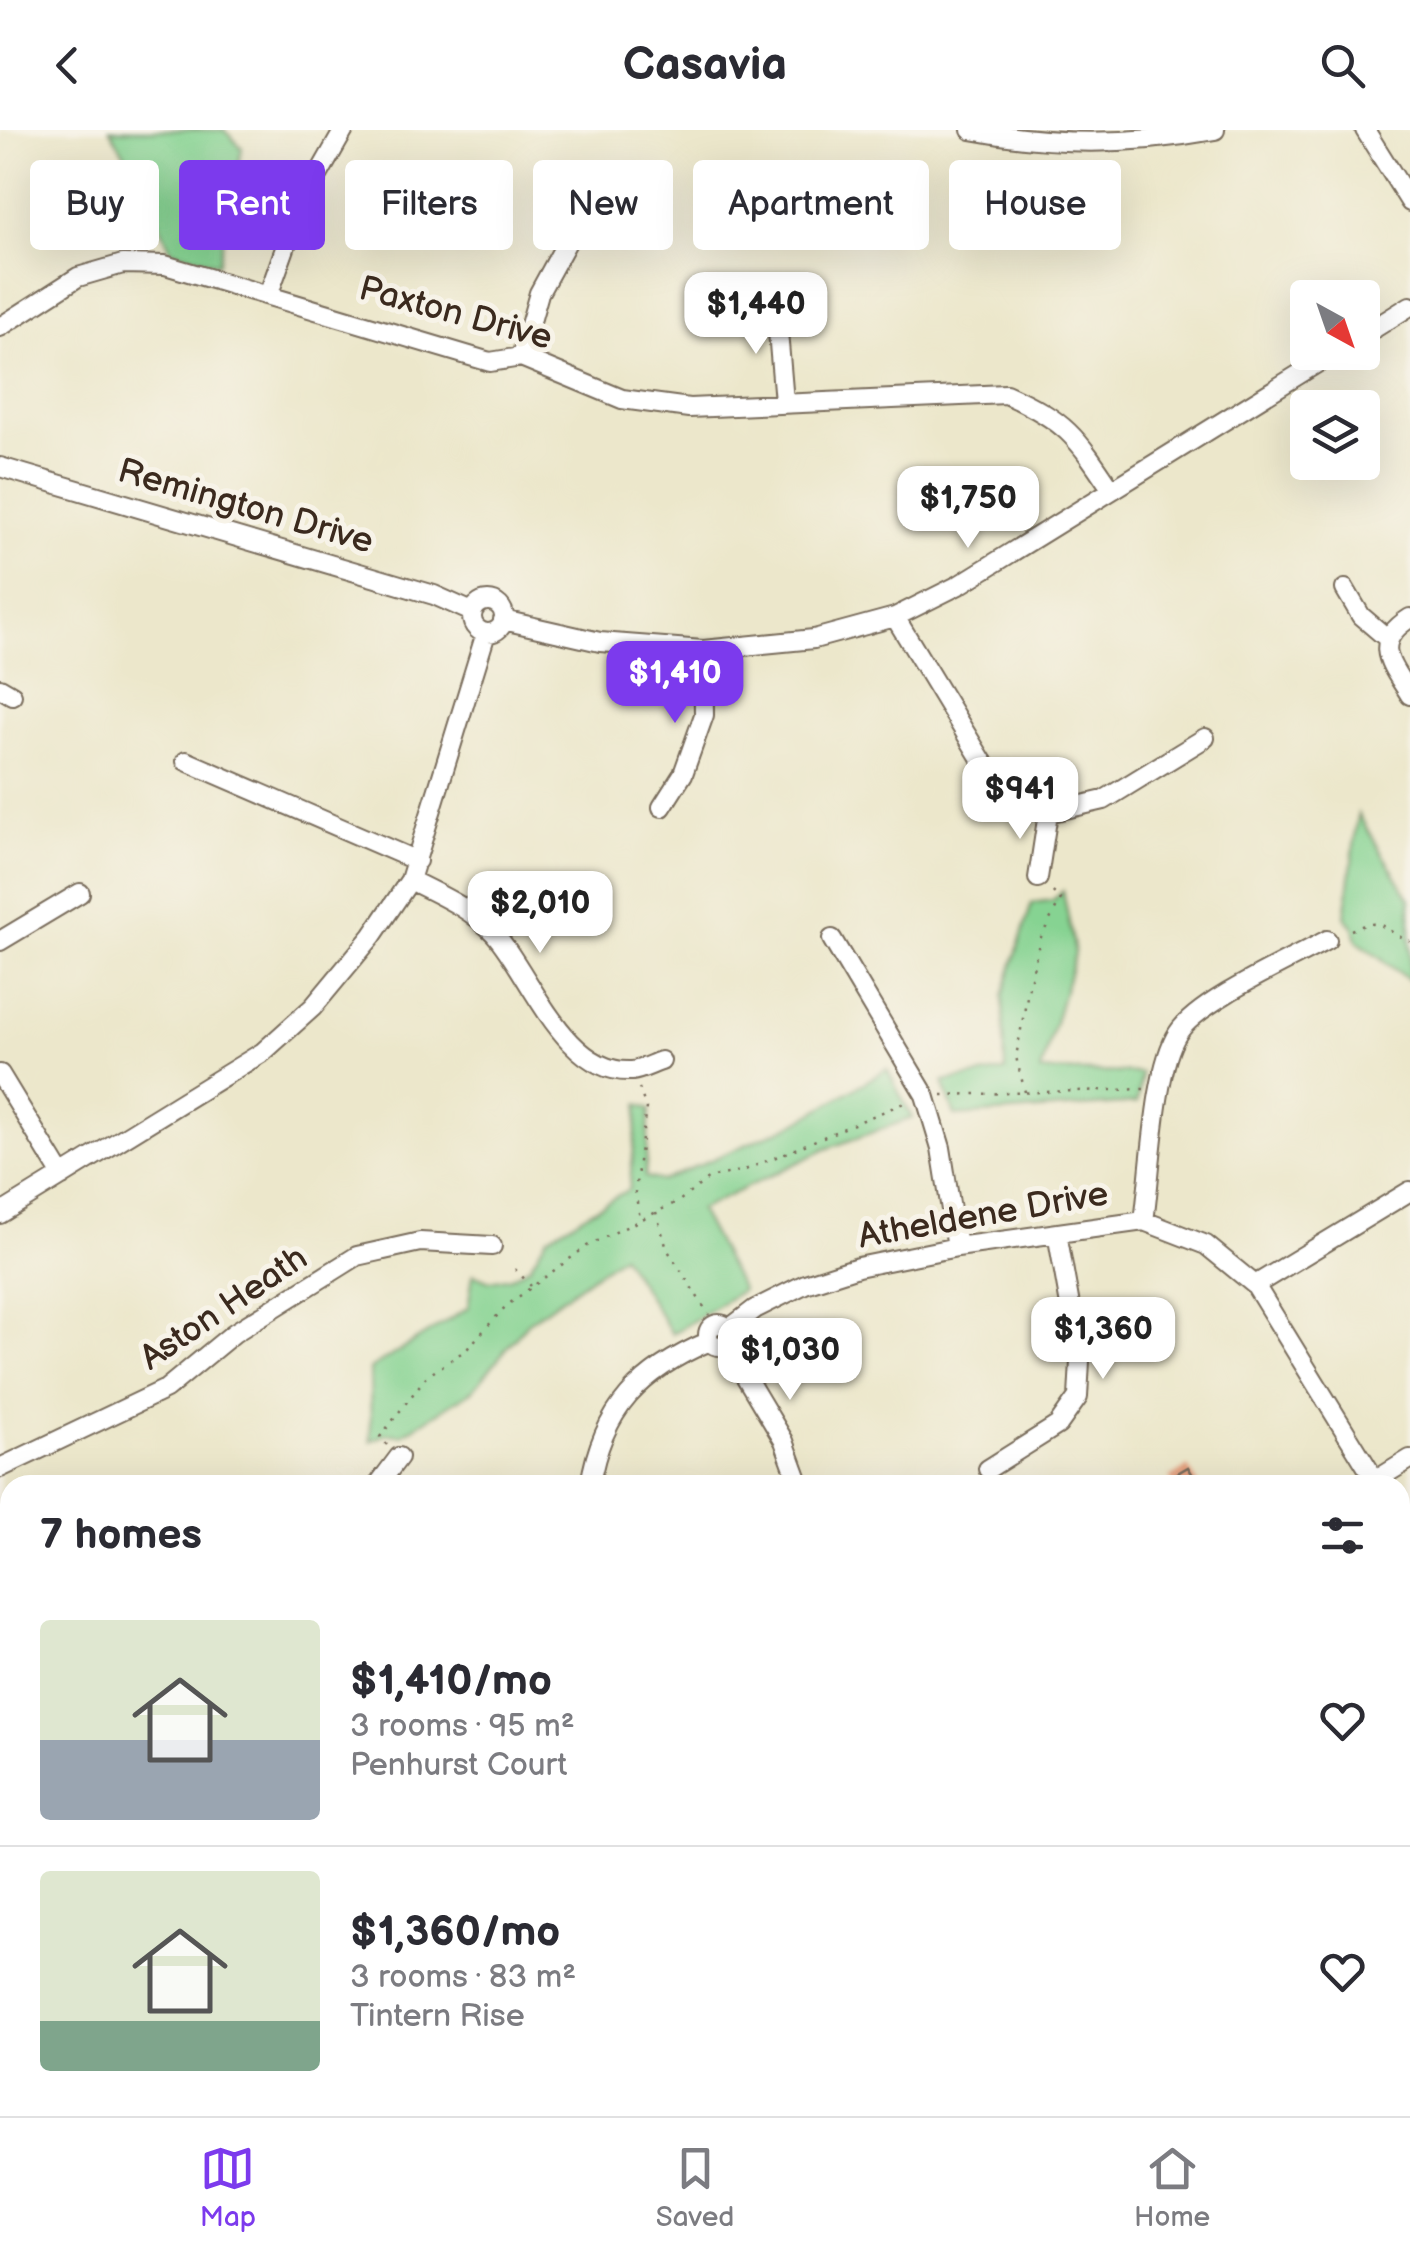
<!DOCTYPE html>
<html lang="en">
<head>
<meta charset="utf-8">
<style>
	:root { --surface:#fff; --page:#f2f2f3; --text:#2b2b33; --muted:#7c7c81; --line:#e1e1e2; --accent:#7c3aed }
	body { margin:0; font-family:"Balsamiq Sans",sans-serif; background:var(--page); color:var(--text); height:100vh; display:flex; flex-direction:column; font-size:38px; white-space:nowrap }
	* { box-sizing:border-box; margin:0 }
	p { font-size:32px; color:var(--muted) }
	.icon { flex:none; width:55px; height:55px; fill:none; stroke:currentColor; stroke-width:2; stroke-linecap:round; stroke-linejoin:round }
	.map { position:relative; flex:1; overflow:hidden }
	.drawer { position:absolute; left:0px; top:1345px; width:1410px; height:642px; display:flex; flex-direction:column; background:var(--surface); border-radius:30px 30px 0 0; box-shadow:0 10px 40px #0002 }
	.drawer>* { flex:none }
	.guide { position:absolute; left:30px; top:30px; width:1350px; height:90px; display:flex; gap:20px }
	.needle { width:65px; rotate:140deg }
	.tools { position:absolute; left:1290px; top:150px; display:grid; gap:20px }
	.tools a { display:grid; place-items:center; width:90px; height:90px; border-radius:10px; background:var(--surface); box-shadow:0 10px 40px #0002; font-size:50px }
	.price { position:absolute; translate:-50% -85px; padding:0 22px; border-radius:20px; background:#fff; color:#222; font-size:32px; line-height:65px; filter:drop-shadow(0 2px 5px #0008) }
	.price::after { content:''; position:absolute; left:50%; top:60px; width:30px; height:22px; margin-left:-15px; background:inherit; clip-path:polygon(0 0,100% 0,50% 100%) }
	.price.active { background:var(--accent); color:#fff }
	ul { padding:0; list-style:none }
	li { display:flex; align-items:center; gap:30px; height:250px; padding:0 40px }
	li+li { border-top:2px solid var(--line) }
	li span { display:grid; place-items:center; flex:none; width:280px; height:200px; border-radius:10px; color:#555 }
	li>.icon { margin-inline-start:auto }
	span .icon { width:120px; height:120px; fill:#fffc; stroke-width:1 }
	li b { font-size:42px }
	h2 { display:flex; justify-content:space-between; align-items:center; height:120px; padding:0 40px; font-size:42px }
	.tag { padding:0 35px; border-radius:10px; background:var(--surface); box-shadow:0 10px 40px #0002; font-size:35px; line-height:90px }
	.tag.active { background:var(--accent); color:#fff }
	header { display:flex; justify-content:space-between; align-items:center; height:130px; padding:0 40px; background:var(--surface); font-size:45px; font-weight:600 }
	.menu { display:flex; justify-content:space-around; align-items:center; height:140px; border-top:2px solid var(--line); background:var(--surface); font-size:28px; color:var(--muted) }
	.menu a { display:grid; justify-items:center; gap:5px }
	.menu .active { color:var(--accent) }
	.map>svg:first-child { display:block }
	.green { fill:#86d392; stroke:#607e58; stroke-width:2.5 }
	.building { fill:#e39e7c }
	.lines { fill:none; stroke-linecap:round; stroke-linejoin:round }
	.minor-casing { stroke:#796c5b; stroke-width:22 }
	.path { stroke:#796c5b; stroke-width:2.5; stroke-dasharray:2.5 8; stroke-linecap:butt }
	.minor { stroke:#fff; stroke-width:18 }
	.labels { text-anchor:middle; stroke-width:10; stroke-linejoin:round; paint-order:stroke }
	.street-label { font-size:35px; fill:#3b2a1e; stroke:#f7f3e8 }
</style>
</head>
<body>
<header><svg class="icon" aria-label="back" viewBox="0 0 24 24"><path d="M15 5l-7 7 7 7"/></svg>Casavia<svg class="icon" aria-label="search" viewBox="0 0 24 24"><circle cx="10" cy="10" r="6"/><path d="M15 15l6 6"/></svg></header>
<div class="map">
<svg width="1410" height="1986" viewBox="0 0 1410 1986">
	<rect width="100%" height="100%" fill="#f7f3e8"/>
	<filter id="ink" filterUnits="userSpaceOnUse"><feTurbulence type="fractalNoise" baseFrequency=".01" numOctaves="2"/><feDisplacementMap in="SourceGraphic" scale="20" xChannelSelector="R" yChannelSelector="G"/><feConvolveMatrix kernelMatrix="1 2 1 2 8 2 1 2 1" color-interpolation-filters="sRGB"/></filter>
	<filter id="wash" filterUnits="userSpaceOnUse"><feTurbulence type="fractalNoise" baseFrequency=".0048" numOctaves="4" result="noise"/><feDisplacementMap in="SourceGraphic" scale="40" xChannelSelector="R" yChannelSelector="G"/><feGaussianBlur stdDeviation="2.25" result="paint"/><feColorMatrix in="noise" values="0 0 0 0 0 0 0 0 0 0 0 0 0 0 0 0 0 1.4 0 .05"/><feComposite in="paint" operator="in"/></filter>
	<g filter="url(#wash)">
		<rect width="100%" height="100%" fill="#ece7cb"/>
		<path class="green" d="M110 0H224L242 18 218 134 171 120 136 43Z
			M1358 684 1410 769V851L1357 811 1354 797 1345 787Z
			M1063 761 1075 823 1041 941 1142 943 1137 973 955 986 943 952 1005 941 1003 866 1032 773 1053 770Z
			M887 939 912 988 826 1019 699 1080 742 1160 672 1204 622 1125 527 1193 473 1260 402 1305 386 1304 371 1311 370 1239 468 1178 473 1144 490 1151 511 1147 530 1136 547 1107 629 1059 639 974 650 979 645 1047 662 1051 796 993Z"/>
		<g id="blocks">
			<path class="building" d="M1188 1337 1199 1355H1174L1169 1348Z
				M1410 1383V1441L1400 1447V1389Z
				M1400 1478 1410 1479V1513L1400 1512Z"/>
		</g>
	</g>
	<g filter="url(#ink)">
		<use href="#blocks" fill-opacity="0" stroke="#796c5b" stroke-width="2.5"/>
		<g class="lines">
			<defs>
				<path id="minor" d="M971 0C1052 16 1134 15 1215 0
					M1365 0 1410 72
					M269 163 299 79 344 0
					M776 178 784 272
					M0 197 78 147 123 134 165 135 490 232 521 227 622 269 689 278 1006 264C1066 291 1076 306 1112 360
					M1362 206 1410 176
					M521 227 539 163 602 48
					M0 337 434 465 472 482
					M1345 459 1361 486 1388 509
					M472 487a16 16 0 1 1 32 0a16 16 0 1 1-32 0Z
					M895 487 983 632 1009 660 1048 683 1104 670 1205 608
					M1410 488C1370 513 1391 534 1410 565
					M503 490 600 512 703 520 814 509 895 487 959 455 1335 222
					M0 558 12 565
					M186 631 417 731
					M662 677 683 644 704 585 703 520
					M1038 748 1048 683
					M410 750C440 765 472 779 495 804 531 845 565 945 632 941 641 940 652 934 661 931
					M832 809 925 965 941 1018 957 1117
					M0 811 80 763
					M0 944 62 1046
					M0 1084 263 922 313 877 372 806 410 750 486 503
					M1144 1091C1151 1044 1154 939 1178 903 1198 871 1291 830 1327 810
					M1255 1155 1410 1061
					M708 1205a11 11 0 1 1 22 0a11 11 0 1 1-22 0Z
					M729 1199 755 1179 805 1154 858 1137 957 1117 1144 1091 1206 1115 1255 1155 1375 1350
					M726 1214 784 1311 800 1355
					M0 1338 166 1259 234 1203 357 1126 420 1112 492 1116
					M988 1339 1058 1295 1078 1267 1080 1231 1057 1103
					M378 1355 399 1327
					M590 1355C602 1279 641 1240 710 1211
					M1368 1355 1410 1329
					M0 1475V1510
					M1400 1582 1410 1603
					M1400 1673 1410 1666
					M0 1685 10 1688
					M1400 1954 1410 1944
					M353 1986 366 1978
					M845 1986 859 1978
					M1372 1986 1378 1978"/>
			</defs>
			<use href="#minor" class="minor-casing"/>
			<path class="path" d="M1351 800C1386 785 1381 801 1410 811
				M639 958 646 978 635 1062 640 1088
				M1025 962 1016 927 1028 861 1040 809 1061 769 1049 759
				M942 965 1144 959
				M656 1082 667 1119 709 1185
				M515 1139 531 1156
				M387 1315 380 1307 426 1247 467 1219 506 1176 587 1116 679 1071 709 1048 745 1040 906 972"/>
			<use href="#minor" class="minor"/>
		</g>
	</g>
	<g class="labels">
		<g class="street-label">
			<text transform="translate(456 182) rotate(15)" y="12">Paxton Drive</text>
			<text transform="translate(246 375) rotate(16)" y="12">Remington Drive</text>
			<text transform="translate(983 1084) rotate(-10)" y="12">Atheldene Drive</text>
			<text transform="translate(223 1177) rotate(-34)" y="12">Aston Heath</text>
		</g>
	</g>
</svg>
<div class="tools">
<a><svg class="needle" viewBox="-14 -14 28 28"><path d="M0-13l5 13h-10z" fill="#e53935"/><path d="M0 13l5-13h-10z" fill="#7c7c81"/></svg></a>
<a><svg class="icon" aria-label="layers" viewBox="0 0 24 24"><path d="M12 4l9 5-9 5-9-5zM3 14l9 5 9-5"/></svg></a>
</div>
<b class="price" style="left:756px;top:227px">$1,440</b>
<b class="price" style="left:968px;top:421px">$1,750</b>
<b class="price active" style="left:675px;top:596px">$1,410</b>
<b class="price" style="left:1020px;top:712px">$941</b>
<b class="price" style="left:540px;top:826px">$2,010</b>
<b class="price" style="left:1103px;top:1252px">$1,360</b>
<b class="price" style="left:790px;top:1273px">$1,030</b>
<div class="guide">
<a class="tag">Buy</a>
<a class="tag active">Rent</a>
<a class="tag">Filters</a>
<a class="tag">New</a>
<a class="tag">Apartment</a>
<a class="tag">House</a>
</div>
<section class="drawer">
<h2>7 homes<svg class="icon" aria-label="filters" viewBox="0 0 24 24"><path d="M4 7h16M4 17h16"/><circle cx="9" cy="7" r="2"/><circle cx="15" cy="17" r="2"/></svg></h2>
<ul>
<li><span style="background:linear-gradient(#dfe7d0 60%,#9aa5b1 0)"><svg class="icon" aria-label="home" viewBox="0 0 24 24"><path d="M3 11l9-7 9 7M6 9v11h12V9"/></svg></span><div><b>$1,410/mo</b><p>3 rooms · 95 m²</p><p>Penhurst Court</p></div><svg class="icon" aria-label="heart" viewBox="0 0 24 24"><path d="M12 20l-8-8c-3-5 5-10 8-4 3-6 11-1 8 4z"/></svg></li>
<li><span style="background:linear-gradient(#dfe7d0 75%,#7fa58c 0)"><svg class="icon" aria-label="home" viewBox="0 0 24 24"><path d="M3 11l9-7 9 7M6 9v11h12V9"/></svg></span><div><b>$1,360/mo</b><p>3 rooms · 83 m²</p><p>Tintern Rise</p></div><svg class="icon" aria-label="heart" viewBox="0 0 24 24"><path d="M12 20l-8-8c-3-5 5-10 8-4 3-6 11-1 8 4z"/></svg></li>
</ul>
</section>
</div>
<nav class="menu">
<a class="active"><svg class="icon" aria-label="map" viewBox="0 0 24 24"><path d="M3 6l6-2 6 2 6-2v14l-6 2-6-2-6 2zM9 4v14M15 6v14"/></svg>Map</a>
<a><svg class="icon" aria-label="saved" viewBox="0 0 24 24"><path d="M7 4h10v16l-5-4-5 4z"/></svg>Saved</a>
<a><svg class="icon" aria-label="home" viewBox="0 0 24 24"><path d="M3 11l9-7 9 7M6 9v11h12V9"/></svg>Home</a>
</nav>
</body>
</html>
